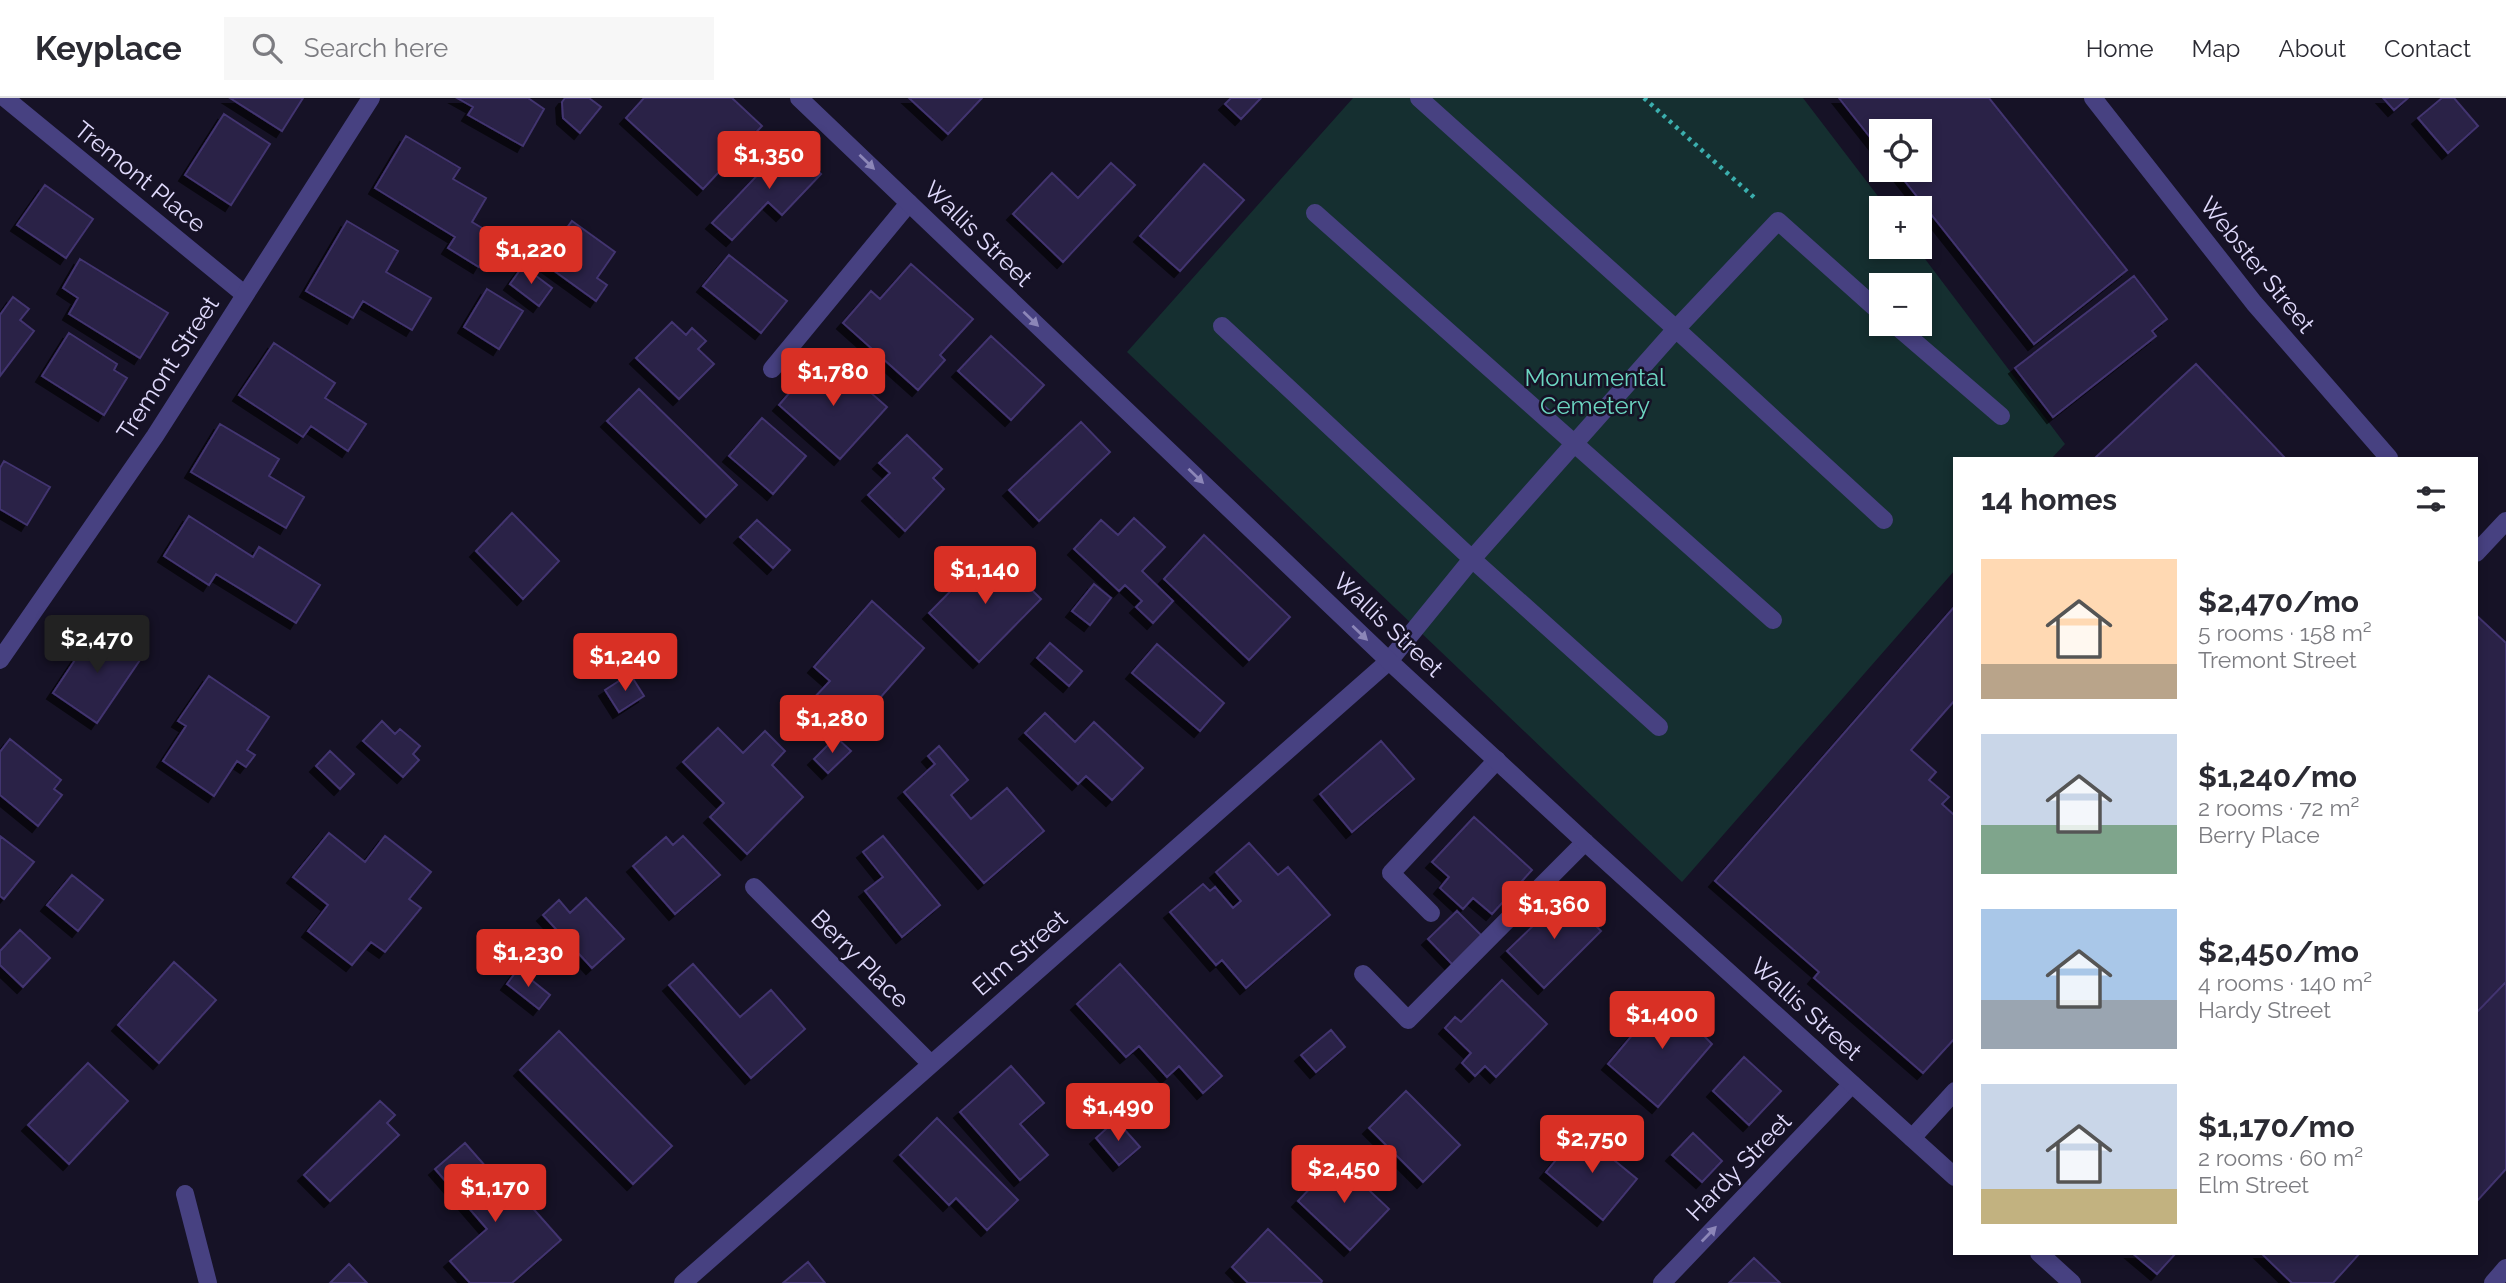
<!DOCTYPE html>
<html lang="en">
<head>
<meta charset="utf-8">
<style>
	:root { --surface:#fff; --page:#f7f7f7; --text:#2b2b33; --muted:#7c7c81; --line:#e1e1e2; --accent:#d93025 }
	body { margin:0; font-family:Raleway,sans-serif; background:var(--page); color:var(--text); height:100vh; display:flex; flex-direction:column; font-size:26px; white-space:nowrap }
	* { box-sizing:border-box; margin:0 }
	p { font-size:23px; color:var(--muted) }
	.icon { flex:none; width:38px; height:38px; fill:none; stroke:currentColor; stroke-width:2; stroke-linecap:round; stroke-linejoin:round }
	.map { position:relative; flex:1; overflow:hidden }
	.side { position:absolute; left:1953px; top:359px; width:525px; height:798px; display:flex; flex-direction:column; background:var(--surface); border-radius:0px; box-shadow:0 4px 10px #0003 }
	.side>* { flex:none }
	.tools { position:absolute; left:1869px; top:21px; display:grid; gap:14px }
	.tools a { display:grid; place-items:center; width:63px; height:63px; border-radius:0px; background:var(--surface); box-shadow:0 4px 10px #0003; font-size:35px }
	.price { position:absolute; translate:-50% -60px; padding:0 16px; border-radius:7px; background:var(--accent); color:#fff; font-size:23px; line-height:46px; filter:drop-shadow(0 2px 4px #0008) }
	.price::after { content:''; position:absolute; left:50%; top:42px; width:21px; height:16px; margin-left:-10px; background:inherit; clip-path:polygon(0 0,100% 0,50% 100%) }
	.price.selected { background:#222; color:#fff }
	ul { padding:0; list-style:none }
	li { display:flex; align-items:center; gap:21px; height:175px; padding:0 28px }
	li span { display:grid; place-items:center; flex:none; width:196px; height:140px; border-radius:0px; color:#555 }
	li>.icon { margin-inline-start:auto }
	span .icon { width:84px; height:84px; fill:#fffc; stroke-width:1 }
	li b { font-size:30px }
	h2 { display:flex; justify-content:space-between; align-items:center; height:84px; padding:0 28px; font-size:30px }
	header { display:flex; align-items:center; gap:42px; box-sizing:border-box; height:98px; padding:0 35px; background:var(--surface); border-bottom:2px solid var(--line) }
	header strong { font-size:33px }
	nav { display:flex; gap:38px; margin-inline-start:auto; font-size:24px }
	.search { width:490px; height:63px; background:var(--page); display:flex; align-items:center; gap:18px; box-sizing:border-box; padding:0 24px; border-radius:0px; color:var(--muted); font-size:26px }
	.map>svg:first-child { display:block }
	.green { fill:#152f30; fill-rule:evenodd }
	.building { fill:#292046; stroke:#42346f; stroke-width:2; filter:url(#shadow) }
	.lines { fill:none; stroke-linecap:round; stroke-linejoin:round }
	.path { stroke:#3bafae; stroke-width:4.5; stroke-dasharray:3.5 5; stroke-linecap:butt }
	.service { stroke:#474181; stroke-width:18 }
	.minor { stroke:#474181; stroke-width:18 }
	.tertiary { stroke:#474181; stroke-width:18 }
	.oneway { fill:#8c86b8 }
	.labels { text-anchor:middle; stroke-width:5; stroke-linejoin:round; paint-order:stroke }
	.street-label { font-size:24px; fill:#e0dafc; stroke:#161226 }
	.park-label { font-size:24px; fill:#6cd6c1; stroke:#161226 }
</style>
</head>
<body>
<header>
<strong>Keyplace</strong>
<div class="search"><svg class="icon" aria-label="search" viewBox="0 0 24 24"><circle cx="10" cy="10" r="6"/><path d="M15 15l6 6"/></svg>Search here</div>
<nav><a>Home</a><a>Map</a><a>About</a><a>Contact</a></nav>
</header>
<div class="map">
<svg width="2506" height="1185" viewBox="0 0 2506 1185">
	<defs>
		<filter id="shadow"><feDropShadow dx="-6" dy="6" stdDeviation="0" flood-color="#0009"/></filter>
	</defs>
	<rect width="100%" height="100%" fill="#161226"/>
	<path class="green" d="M1353 0H1803L1887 110H1881V149H1916L2065 346 2052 360H1955V472L1682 784 1127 254ZM1881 187H1920V226H1881Z"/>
	<path class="building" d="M230 0H303L282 33Z
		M457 0H528L544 11 523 48 468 17 473 9Z
		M565 0H589L601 9 580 35 563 20 562 4Z
		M644 0H732L762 28 703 91 626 20Z
		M909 0H982L948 36Z
		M1231 0H1261L1241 21 1225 6Z
		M1839 0H1989L2127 172 2034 246 1896 72H1920V33H1881V53Z
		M2383 0H2408L2394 12Z
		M2442 0H2454L2478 28 2448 55 2418 20Z
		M224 16 270 46 231 107 185 77Z
		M406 38 460 70 453 81 486 100 472 124 497 139 479 169 448 150 455 139 375 90Z
		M788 45 821 76 782 117 768 104 732 142 712 125Z
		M1111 65 1135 87 1063 164 1013 116 1052 75 1078 100Z
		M1204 66 1244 102 1180 173 1140 138Z
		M45 87 93 121 66 160 17 127Z
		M347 123 398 153 386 174 431 200 412 232 363 203 353 220 306 193Z
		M572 123 615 154 597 180 607 187 596 203 542 164Z
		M729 157 787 203 761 235 703 188Z
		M80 161 168 215 140 260 69 216 78 200 63 190Z
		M911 166 973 221 940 257 945 262 918 292 843 225 871 193 880 201Z
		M523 168 552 190 539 208 510 186Z
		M2134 178 2167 221 2152 233 2156 238 2053 319 2015 270Z
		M487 191 523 213 499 251 464 229Z
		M13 199 29 211 20 222 34 233 0 278V217Z
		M672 224 686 237 692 230 706 243 698 251 714 266 679 301 636 260Z
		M69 235 117 266 114 272 127 280 104 317 42 278Z
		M991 238 1044 287 1011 322 958 273Z
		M274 245 335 285 325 300 366 326 348 353 311 328 303 339 239 297Z
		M817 263 837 281 845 272 887 309 840 361 779 307Z
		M2196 266 2285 360H2095Z
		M639 291 737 387 706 419 607 323Z
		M762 320 806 358 773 396 729 358Z
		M1081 324 1110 354 1039 423 1009 392Z
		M220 326 279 361 269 378 304 399 286 430 191 374Z
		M907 337 942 371 933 380 944 391 905 433 868 397 890 375 879 365Z
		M4 363 50 389 27 427 0 411V370Z
		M512 415 559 463 523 501 476 453Z
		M189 418 253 459 259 449 320 487 296 525 216 476 209 487 164 458Z
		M1134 420 1165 449 1142 473 1173 503 1153 525 1136 509 1142 503 1125 487 1119 493 1074 451 1101 422 1118 437Z
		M757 422 790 452 773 470 740 439Z
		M1204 437 1290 519 1249 562 1164 481Z
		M991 452 1041 501 979 564 929 515Z
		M1094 486 1111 500 1090 527 1072 513Z
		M872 503 924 550 849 635 812 602 830 583 814 569Z
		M1955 508V602L1911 652 1936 674 1929 682 1949 699 1942 706 1955 718V940L1923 975 1814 880 1819 874 1715 783Z
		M2476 517 2506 545V884L2476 915Z
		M97 529 142 559 97 625 53 595Z
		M1050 545 1082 573 1069 588 1037 560Z
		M1157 546 1224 605 1200 633 1132 575Z
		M630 576 644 598 619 614 605 592Z
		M209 578 269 619 247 652 255 657 246 669 237 663 214 698 163 663 186 628 178 623Z
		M1045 615 1075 644 1094 624 1143 670 1112 702 1086 678 1078 686 1025 635Z
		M382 623 395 636 400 631 420 648 413 656 419 662 403 679 363 643Z
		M718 630 743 655 765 633 785 653 772 667 803 699 747 756 710 719 724 705 683 664Z
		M836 639 851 653 828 675 814 661Z
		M10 641 61 682 54 691 62 697 38 728 0 697V654Z
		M1381 643 1414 681 1352 734 1320 696Z
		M939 648 968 682 951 697 971 721 1007 690 1044 733 984 785 904 694 935 666 928 658Z
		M330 653 354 676 340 691 316 668Z
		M1474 719 1532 772 1492 816 1473 800 1463 811 1440 790 1449 779 1432 764Z
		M329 735 365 764 385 738 431 774 409 801 421 810 385 854 371 844 352 867 308 833 328 807 293 779Z
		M0 738 34 764 4 801 0 798Z
		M683 738 720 777 675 816 633 768 666 739 673 747Z
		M883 738 940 807 902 839 865 793 883 779 863 754Z
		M1249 745 1278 777 1288 769 1330 817 1246 890 1222 862 1216 867 1170 814 1203 786 1210 793 1215 789 1233 810 1241 803 1216 774Z
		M72 777 103 802 78 833 47 807Z
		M1565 797 1601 833 1544 890 1507 853Z
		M586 800 624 841 592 870 543 817 559 802 570 815Z
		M1457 813 1482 838 1453 867 1428 841Z
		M20 832 50 860 23 889 0 867V853Z
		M174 864 216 902 159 965 118 927Z
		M693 866 740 919 771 892 805 931 751 980 669 887Z
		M1120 866 1222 978 1203 995 1179 968 1167 979 1139 948 1126 959 1077 906Z
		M518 871 550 897 539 911 507 886Z
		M1502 882 1547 926 1496 979 1485 968 1475 978 1462 965 1471 955 1445 930 1455 919 1461 924Z
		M2506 884V1071L2477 1103 2476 915Z
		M1666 897 1708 933 1704 938 1712 946 1658 1009 1608 966Z
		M1331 932 1345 949 1316 974 1301 957Z
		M559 933 672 1048 633 1086 520 972Z
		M1744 959 1781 993 1749 1027 1713 993Z
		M88 965 128 1003 69 1066 28 1027Z
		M1011 968 1044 1005 1020 1026 1048 1057 1020 1082 960 1014Z
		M1406 993 1460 1047 1423 1084 1369 1030Z
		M380 1003 395 1017 387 1025 399 1037 330 1103 304 1077Z
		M937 1020 1018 1102 987 1132 956 1100 949 1107 900 1057Z
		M1116 1022 1140 1049 1119 1067 1096 1040Z
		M1579 1034 1602 1053 1610 1044 1621 1053 1614 1062 1637 1081 1603 1122 1546 1074Z
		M1693 1035 1722 1063 1702 1084 1672 1057Z
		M465 1045 515 1102 521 1097 561 1142 512 1185H470L450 1163 487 1131 435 1071Z
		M1337 1062 1389 1111 1350 1152 1298 1103Z
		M1268 1131 1322 1183 1321 1185H1248L1232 1169Z
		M2132 1155H2176L2157 1176Z
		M2261 1155H2360L2333 1185H2292Z
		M1754 1160 1780 1185H1729Z
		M808 1164 825 1185H783Z
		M349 1166 367 1185H330Z"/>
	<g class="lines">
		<path class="path" d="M1644 0 1757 102"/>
		<path class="service" d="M1419 0 1676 231 1778 123 1881 215
			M2093 0 2254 205 2389 360
			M1315 115 1773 522
			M1894 226 2001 318
			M1222 228 1472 461 1659 629
			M1389 563 1472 461 1676 231 1884 422
			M1431 815 1391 775 1497 662
			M1363 876 1408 922 1585 744"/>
		<path class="minor" d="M5 0 244 196
			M772 271 909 105
			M2476 455 2506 423
			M754 789 931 966
			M1912 1040 1955 993
			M185 1096 208 1185
			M683 1185 1389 563
			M1662 1185 1852 986"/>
		<path class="tertiary" d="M799 0 1389 563 1585 744 1955 1079
			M0 562 155 338 371 0
			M2039 1155 2072 1185
			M2493 1185 2506 1170"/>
	</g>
	<defs><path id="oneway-solid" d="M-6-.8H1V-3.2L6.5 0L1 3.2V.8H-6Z" transform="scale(1.75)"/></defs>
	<g class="oneway">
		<use href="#oneway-solid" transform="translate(867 64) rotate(44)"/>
		<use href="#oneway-solid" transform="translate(1031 221) rotate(44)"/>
		<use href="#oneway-solid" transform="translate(1196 378) rotate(44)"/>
		<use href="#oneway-solid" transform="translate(1360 535) rotate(44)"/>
		<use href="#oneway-solid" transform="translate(1709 1136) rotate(-46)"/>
	</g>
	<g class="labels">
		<g class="street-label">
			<text transform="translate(140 79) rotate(39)" y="8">Tremont Place</text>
			<text transform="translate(978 136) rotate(44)" y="8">Wallis Street</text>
			<text transform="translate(2257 167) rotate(51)" y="8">Webster Street</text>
			<text transform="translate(168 270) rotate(-57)" y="8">Tremont Street</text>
			<text transform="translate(1388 527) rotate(43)" y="8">Wallis Street</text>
			<text transform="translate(1020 855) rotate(-41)" y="8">Elm Street</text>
			<text transform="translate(860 861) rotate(45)" y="8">Berry Place</text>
			<text transform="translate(1806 911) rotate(42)" y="8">Wallis Street</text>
			<text transform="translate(1739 1069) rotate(-46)" y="8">Hardy Street</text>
		</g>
		<g class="park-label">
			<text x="1595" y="288">Monumental<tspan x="1595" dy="28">Cemetery</tspan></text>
		</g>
	</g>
</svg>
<div class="tools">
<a><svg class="icon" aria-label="locate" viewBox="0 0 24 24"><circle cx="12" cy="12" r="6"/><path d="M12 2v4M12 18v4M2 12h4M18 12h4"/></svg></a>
<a>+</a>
<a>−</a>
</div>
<b class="price" style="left:769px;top:93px">$1,350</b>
<b class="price" style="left:531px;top:188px">$1,220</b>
<b class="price" style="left:833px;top:310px">$1,780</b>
<b class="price" style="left:985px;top:508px">$1,140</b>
<b class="price selected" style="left:97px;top:577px">$2,470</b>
<b class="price" style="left:625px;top:595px">$1,240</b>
<b class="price" style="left:832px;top:657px">$1,280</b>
<b class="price" style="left:1554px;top:843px">$1,360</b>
<b class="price" style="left:528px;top:891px">$1,230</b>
<b class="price" style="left:1662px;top:953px">$1,400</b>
<b class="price" style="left:1118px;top:1045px">$1,490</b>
<b class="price" style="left:1592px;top:1077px">$2,750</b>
<b class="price" style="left:1344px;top:1107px">$2,450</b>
<b class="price" style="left:495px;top:1126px">$1,170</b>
<section class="side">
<h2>14 homes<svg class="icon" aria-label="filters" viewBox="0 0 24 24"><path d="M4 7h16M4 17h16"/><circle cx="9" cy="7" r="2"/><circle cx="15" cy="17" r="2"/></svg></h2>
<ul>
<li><span style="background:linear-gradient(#ffd9b3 75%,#b9a48a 0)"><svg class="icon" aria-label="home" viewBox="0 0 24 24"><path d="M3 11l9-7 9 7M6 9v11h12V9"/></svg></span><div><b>$2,470/mo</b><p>5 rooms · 158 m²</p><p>Tremont Street</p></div></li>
<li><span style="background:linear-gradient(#c9d6e8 65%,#7fa58c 0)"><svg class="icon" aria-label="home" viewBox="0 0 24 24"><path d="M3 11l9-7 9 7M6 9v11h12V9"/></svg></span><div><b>$1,240/mo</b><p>2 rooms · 72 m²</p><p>Berry Place</p></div></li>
<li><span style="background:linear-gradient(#a9c7e8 65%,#9aa5b1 0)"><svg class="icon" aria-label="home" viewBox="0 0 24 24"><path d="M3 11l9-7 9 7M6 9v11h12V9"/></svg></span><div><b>$2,450/mo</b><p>4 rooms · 140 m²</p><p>Hardy Street</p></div></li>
<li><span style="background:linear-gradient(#c9d6e8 75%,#c2b280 0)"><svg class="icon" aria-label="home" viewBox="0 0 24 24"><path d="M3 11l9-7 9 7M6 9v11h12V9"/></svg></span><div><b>$1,170/mo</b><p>2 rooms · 60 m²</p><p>Elm Street</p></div></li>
</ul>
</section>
</div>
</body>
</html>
